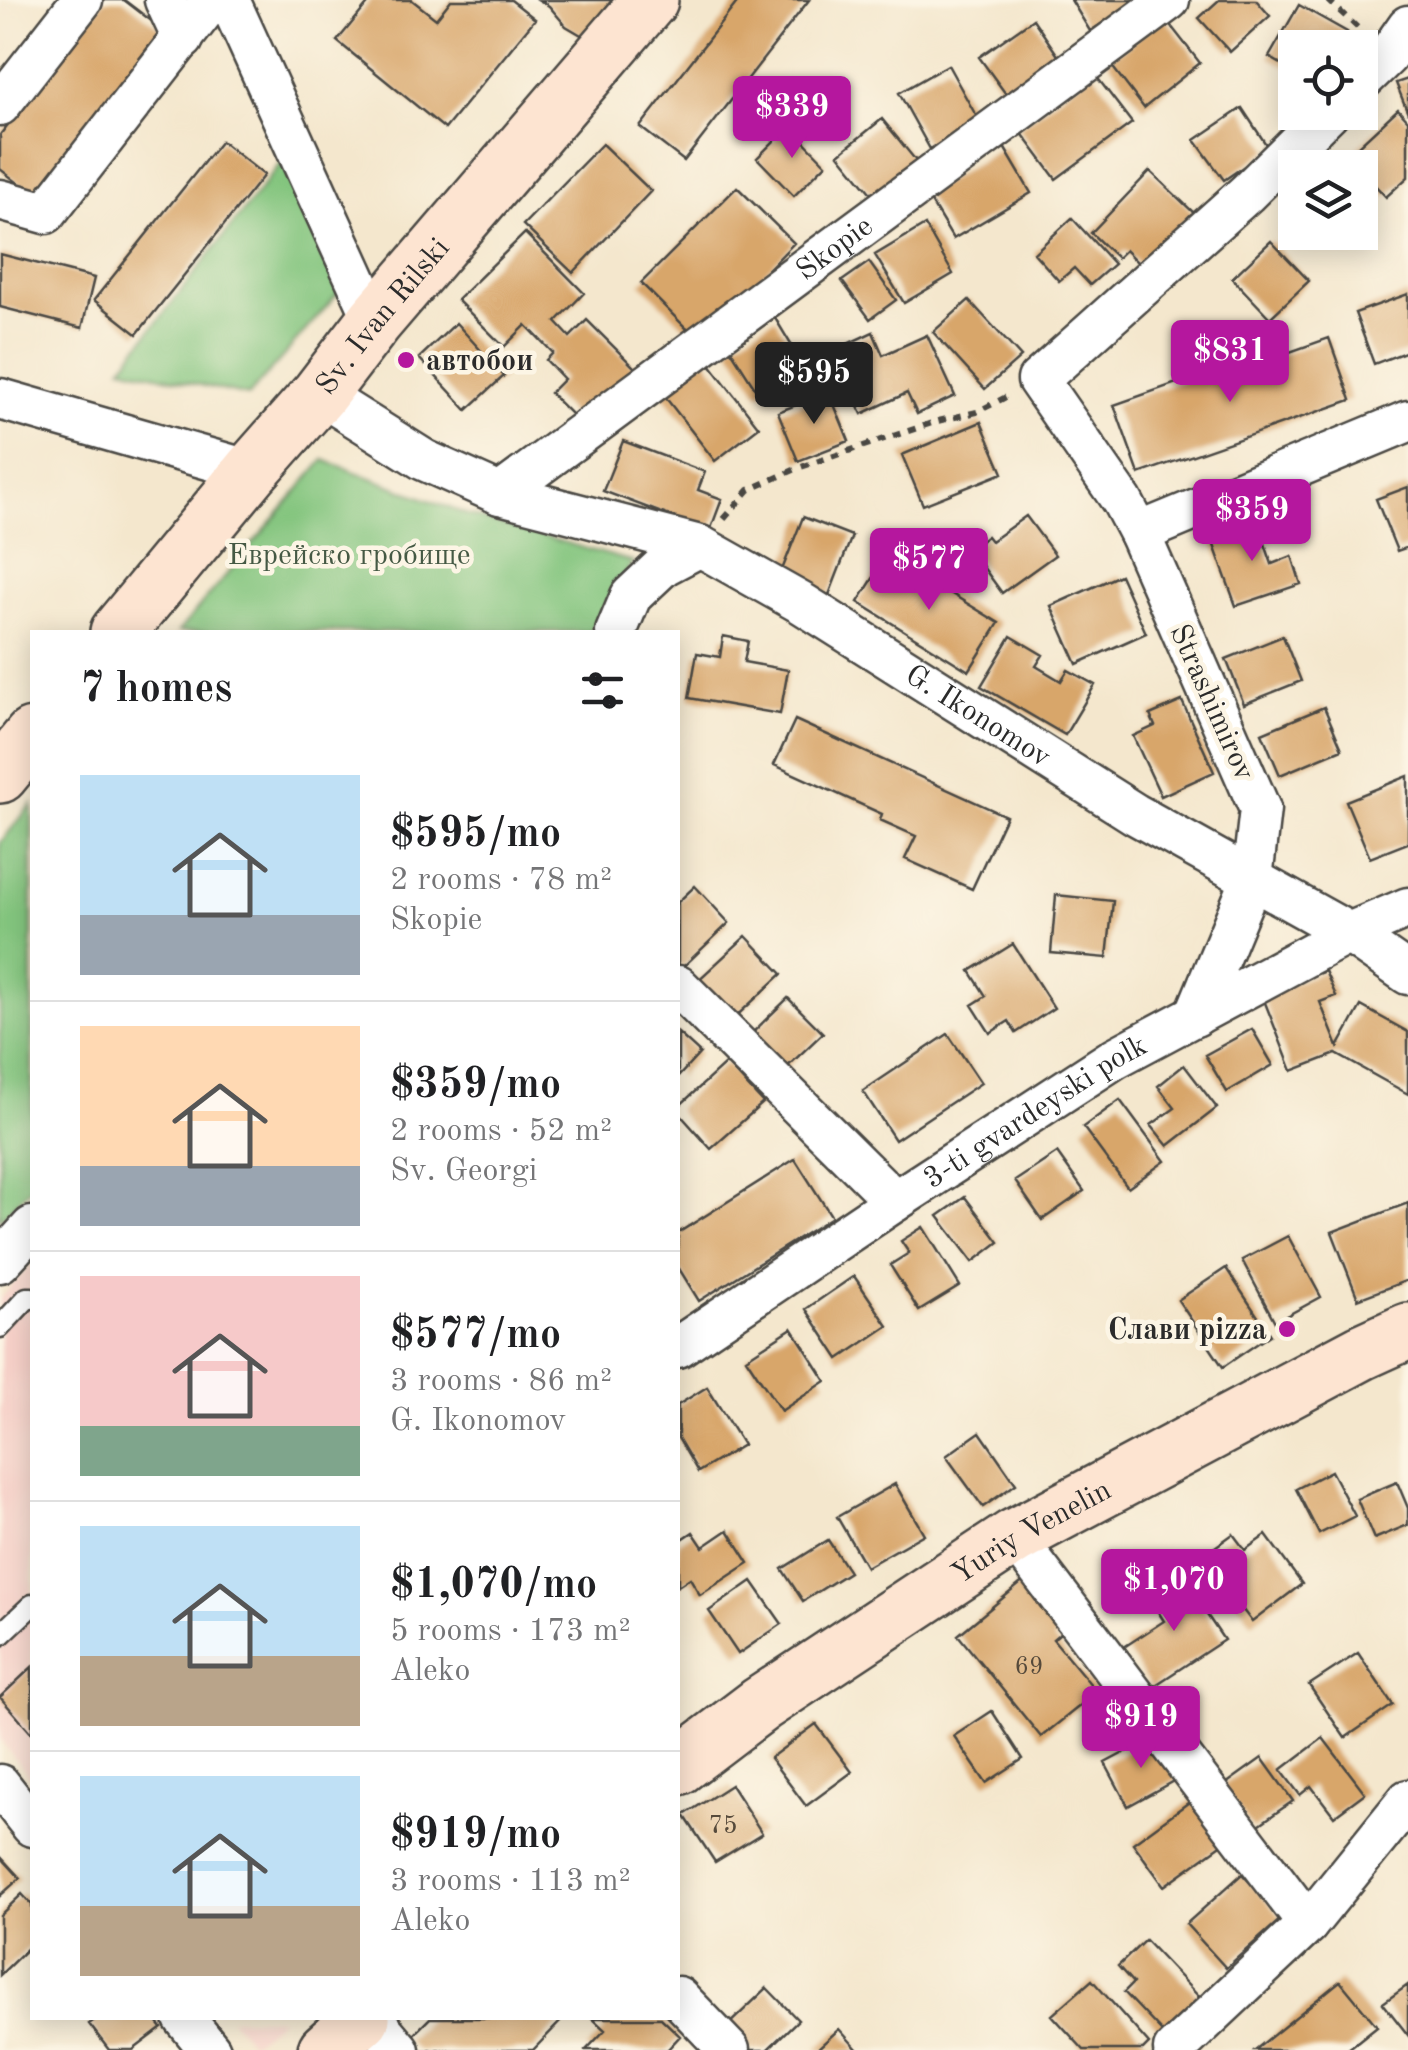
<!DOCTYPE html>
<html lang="en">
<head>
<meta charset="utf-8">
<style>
	:root { --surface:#fff; --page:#f2f2f2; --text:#202124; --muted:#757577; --line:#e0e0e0; --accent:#b5179e }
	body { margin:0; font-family:"Old Standard TT",serif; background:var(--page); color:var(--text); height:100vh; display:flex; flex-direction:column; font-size:38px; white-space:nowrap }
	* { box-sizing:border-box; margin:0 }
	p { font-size:32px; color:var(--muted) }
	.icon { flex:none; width:55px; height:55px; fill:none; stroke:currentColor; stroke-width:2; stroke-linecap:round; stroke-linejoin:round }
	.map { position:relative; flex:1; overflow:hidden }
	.panel { position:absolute; left:30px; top:630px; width:650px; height:1390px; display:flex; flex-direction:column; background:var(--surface); border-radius:0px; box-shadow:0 5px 25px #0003 }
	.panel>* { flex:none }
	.tools { position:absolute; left:1278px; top:30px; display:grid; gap:20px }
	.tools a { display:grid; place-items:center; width:100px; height:100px; border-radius:0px; background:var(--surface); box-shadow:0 5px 25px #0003; font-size:50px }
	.price { position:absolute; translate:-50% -85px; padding:0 22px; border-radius:10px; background:var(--accent); color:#fff; font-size:32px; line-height:65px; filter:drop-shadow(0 2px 5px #0008) }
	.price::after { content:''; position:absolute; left:50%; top:60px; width:30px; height:22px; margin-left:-15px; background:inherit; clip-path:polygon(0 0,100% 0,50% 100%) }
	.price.active { background:#222; color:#fff }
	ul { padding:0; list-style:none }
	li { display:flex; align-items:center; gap:30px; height:250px; padding:0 50px }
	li+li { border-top:2px solid var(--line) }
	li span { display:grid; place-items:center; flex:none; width:280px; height:200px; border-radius:0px; color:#555 }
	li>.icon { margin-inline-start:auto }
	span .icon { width:120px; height:120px; fill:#fffc; stroke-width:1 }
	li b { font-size:42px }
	h2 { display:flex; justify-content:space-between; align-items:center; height:120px; padding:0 50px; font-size:42px }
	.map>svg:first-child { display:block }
	.built { fill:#f7d1c9 }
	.green { fill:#83c57e; stroke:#577854; stroke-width:2.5 }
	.building { fill:#d8a66a }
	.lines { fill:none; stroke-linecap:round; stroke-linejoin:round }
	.lane-casing { stroke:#494743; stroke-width:25 }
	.street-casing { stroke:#494743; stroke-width:45 }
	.secondary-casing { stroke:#494743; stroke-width:60 }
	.path { stroke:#494743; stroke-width:6; stroke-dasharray:8 8; stroke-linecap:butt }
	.lane { stroke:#fff; stroke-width:20 }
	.street { stroke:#fff; stroke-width:40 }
	.secondary { stroke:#fde4d1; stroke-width:55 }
	.poi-dot { fill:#b5179e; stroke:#fcf5e5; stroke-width:4 }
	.labels { text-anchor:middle; stroke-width:9; stroke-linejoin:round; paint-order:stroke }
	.number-label { font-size:25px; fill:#564a3b }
	.street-label { font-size:30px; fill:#2b2b2b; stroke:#fcf5e5 }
	.poi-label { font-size:30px; font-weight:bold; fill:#2b2b2b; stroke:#fcf5e5; text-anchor:start }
	.park-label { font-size:30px; fill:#455944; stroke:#fcf5e5 }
</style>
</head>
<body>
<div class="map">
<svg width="1408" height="2050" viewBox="0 0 1408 2050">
	<rect width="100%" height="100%" fill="#fcf5e5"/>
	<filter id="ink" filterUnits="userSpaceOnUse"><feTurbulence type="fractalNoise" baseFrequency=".01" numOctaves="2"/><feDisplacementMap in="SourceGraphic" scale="20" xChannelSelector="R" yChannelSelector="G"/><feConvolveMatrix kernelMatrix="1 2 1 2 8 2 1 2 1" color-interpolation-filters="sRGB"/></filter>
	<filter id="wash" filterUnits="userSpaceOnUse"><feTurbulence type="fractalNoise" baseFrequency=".0048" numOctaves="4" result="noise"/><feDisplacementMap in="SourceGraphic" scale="40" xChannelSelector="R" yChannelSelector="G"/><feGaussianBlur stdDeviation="2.25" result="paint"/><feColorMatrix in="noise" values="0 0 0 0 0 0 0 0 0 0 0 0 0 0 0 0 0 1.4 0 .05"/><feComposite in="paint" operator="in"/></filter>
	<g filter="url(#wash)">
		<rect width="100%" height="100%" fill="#f4e7cd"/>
		<path class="built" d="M32 1263V1779L0 1740V1299Z
			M230 2018H282L251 2043Z"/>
		<path class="green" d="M283 160 341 290 248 396 122 367Z
			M324 460 468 515 633 562 590 632H178Z
			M32 804V1186L0 1220V843Z"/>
		<g id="blocks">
			<path class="building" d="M104 0H124L162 29 35 196 0 169V135Z
				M371 0H412L436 19 451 0H511L535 19 445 129 337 41Z
				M539 0H623L588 39 566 26 549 6Z
				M739 0H809L684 161 640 127Z
				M1071 0H1141L1090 31Z
				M1219 0H1256L1270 16 1230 52 1199 18Z
				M1299 5 1347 32 1338 48H1295V72L1269 57Z
				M1164 17 1200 63 1144 108 1108 61Z
				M1033 19 1061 60 1008 97 979 57Z
				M948 65 979 121 930 149 899 93Z
				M1093 72 1132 123 1056 179 1018 128Z
				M1408 79V113L1396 83Z
				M1242 108 1269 149 1224 180 1195 140Z
				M1398 109 1408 120V177L1386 197 1362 171 1371 162 1357 147Z
				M882 119 917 162 874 197 839 154Z
				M789 126 826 164 794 196 757 158Z
				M221 141 264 175 137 334 94 300Z
				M602 144 651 191 573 273 523 225Z
				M1004 147 1031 193 953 239 926 194Z
				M1150 171 1193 212 1141 266 1125 250 1117 258 1091 233Z
				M737 187 794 243 698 340 641 283Z
				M1072 218 1114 264 1090 285 1074 268 1059 281 1034 253Z
				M925 225 953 274 904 303 875 255Z
				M525 233 584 293 556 322 570 337 587 320 636 369 580 423 550 393 564 379 546 360 553 353 526 325 504 347 457 300Z
				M1271 241 1309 281 1270 318 1232 278Z
				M0 254 94 278 82 328 0 307Z
				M869 262 896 300 870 319 842 281Z
				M1408 294V351L1374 364 1355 313Z
				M969 300 1021 357 985 389 933 332Z
				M775 318 804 366 759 394 729 347Z
				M456 323 504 376 467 410 419 358Z
				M873 332 883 355 927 335 955 396 917 414 907 393 862 414 832 351Z
				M1329 338 1351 400 1139 474 1114 405 1219 368 1222 376Z
				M706 359 759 427 715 461 662 393Z
				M829 392 849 441 798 461 778 412Z
				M981 422 1003 473 923 505 902 455Z
				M623 441 705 472 698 490 722 499 710 531 603 491Z
				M1408 487V547L1397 551 1376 499Z
				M1026 516 1055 555 1002 593 970 549 987 536 991 541Z
				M803 517 852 536 829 595 780 575Z
				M1256 518 1272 564 1292 556 1301 584 1236 606 1210 534Z
				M888 555 999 623 969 671 858 602Z
				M1120 575 1146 633 1077 664 1051 606Z
				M723 636 748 641 744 662 788 670 780 714 689 698 697 653 720 657Z
				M1011 636 1043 655 1036 666 1061 681 1068 670 1095 685 1065 735 981 686Z
				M1283 636 1301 681 1244 704 1226 659Z
				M1182 701 1214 772 1161 796 1133 736 1155 726 1150 715Z
				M1324 707 1342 749 1280 775 1262 733Z
				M795 720 1006 816 972 889 905 859 916 836 880 820 882 814 774 765Z
				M1408 776V843L1370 858 1346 801Z
				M695 886 729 923 682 968 678 963V902Z
				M1056 895 1113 901 1107 958 1051 953Z
				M746 936 782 974 730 1022 694 984Z
				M1013 944 1054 1008 1016 1033 1009 1021 990 1033 972 1005 986 996 970 971Z
				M1325 971 1336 996 1320 1002 1338 1047 1361 1006 1408 1032V1094L1336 1054 1292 1071 1262 995Z
				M788 998 823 1033 783 1071 749 1036Z
				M1252 1029 1273 1065 1227 1092 1205 1055Z
				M678 1033 700 1053 678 1077Z
				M948 1034 981 1083 895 1140 863 1091Z
				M726 1063 763 1103 711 1149 678 1112V1107Z
				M1184 1065 1217 1108 1168 1146 1151 1125 1175 1108 1158 1086Z
				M1120 1100 1165 1161 1128 1188 1083 1127Z
				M1057 1153 1084 1191 1042 1220 1015 1181Z
				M795 1159 832 1217 699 1301 678 1267V1233Z
				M965 1197 999 1242 973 1262 938 1216Z
				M1408 1203V1280L1358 1299 1332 1232Z
				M923 1227 960 1286 919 1311 890 1265 909 1253 901 1241Z
				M1288 1236 1321 1297 1275 1322 1242 1260Z
				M1226 1268 1270 1335 1223 1367 1178 1300Z
				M854 1276 888 1326 839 1359 806 1309Z
				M792 1328 826 1381 781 1411 746 1358Z
				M707 1387 743 1445 698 1472 678 1438V1405Z
				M980 1432 1016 1484 983 1507 946 1456Z
				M1331 1471 1355 1516 1319 1534 1296 1489Z
				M1397 1482 1408 1508V1525L1374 1539 1357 1499Z
				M895 1484 924 1534 866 1567 837 1517Z
				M728 1530 749 1563 700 1595 690 1578 678 1586V1542L693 1532 703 1547Z
				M1233 1534 1245 1550 1266 1535 1302 1584 1252 1622 1221 1581 1227 1578 1208 1552Z
				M828 1540 849 1572 803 1601 782 1569Z
				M1180 1575 1224 1640 1151 1688 1124 1647 1164 1621 1148 1596Z
				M1026 1579 1066 1628 1053 1639 1097 1692 1041 1737 958 1635Z
				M752 1581 782 1624 738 1654 709 1611Z
				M1358 1653 1393 1705 1345 1738 1309 1685Z
				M32 1667V1734L0 1697Z
				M992 1711 1023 1759 986 1783 954 1736Z
				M816 1724 852 1772 806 1806 770 1758Z
				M1154 1737 1177 1779 1128 1806 1105 1763Z
				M1323 1738 1365 1793 1334 1816 1311 1786 1300 1795 1281 1770Z
				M1262 1758 1293 1801 1253 1829 1223 1786Z
				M731 1785 762 1833 715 1862 684 1815Z
				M1192 1800 1224 1843 1164 1886 1133 1843Z
				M0 1856 20 1878 0 1896Z
				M1242 1874 1282 1918 1226 1968 1186 1924Z
				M22 1894 32 1905V1944L0 1975V1915Z
				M1145 1940 1200 1998 1163 2033 1124 1992 1133 1983 1118 1966Z
				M1092 1980 1149 2044 1143 2050H1084L1052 2015Z
				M1340 1981 1377 2026 1347 2050H1255Z
				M1408 1985V2035L1383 2003Z
				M767 1988 798 2020 767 2050H749L726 2027Z
				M97 2018H154L162 2028 133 2050H109L89 2024Z
				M430 2018H564L533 2050H417L407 2041Z
				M592 2018H661L680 2036 667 2050H586L605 2030Z
				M839 2029 858 2050H816Z"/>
		</g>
	</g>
	<g filter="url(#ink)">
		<use href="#blocks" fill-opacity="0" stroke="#494743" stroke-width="2.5"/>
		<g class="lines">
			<defs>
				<path id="lane" d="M0 1327 27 1298H32
					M0 1635 32 1605"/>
				<g id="street">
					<path d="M165 0 183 39"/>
					<path d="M229 0 375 321"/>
					<path d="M1360 82 1387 56 1408 26"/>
					<path d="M0 105 82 0"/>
					<path d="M0 200 46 213 212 0"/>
					<path id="s1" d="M319 394 424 460 500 494 700 546 803 604 1135 814 1349 933 1408 974"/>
					<path d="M0 399 251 471"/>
					<path id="s2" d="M500 494 1169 0"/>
					<path d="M1139 533 1408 421"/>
					<path d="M616 632 631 596 664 565 700 546"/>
					<path d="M678 986 895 1201"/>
					<path d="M1195 1016 1252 879 1260 809 1139 533 1122 501 1038 380 1247 193 1329 112"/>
					<path d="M0 1262 32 1227"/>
					<path id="s3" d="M678 1347 895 1201 1115 1058 1349 933 1408 908"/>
					<path d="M1014 1537 1308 1924"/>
					<path d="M0 1785 32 1826"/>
					<path d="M678 1997 729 2050"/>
					<path d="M184 2018 210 2050"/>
					<path d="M372 2018 399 2050"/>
					<path d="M1174 2050 1308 1924 1408 1800"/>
				</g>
				<g id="secondary">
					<path id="s4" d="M118 632 251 471 319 394 375 321 650 0"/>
					<path d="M0 775 32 736"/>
					<path id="s5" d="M678 1767 761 1704 1014 1537 1362 1352 1408 1331"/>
					<path d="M326 2050 362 2018"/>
				</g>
			</defs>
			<use href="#lane" class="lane-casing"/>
			<use href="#street" class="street-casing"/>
			<use href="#secondary" class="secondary-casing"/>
			<path class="path" d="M1328 0 1361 31
				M724 519 749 490 798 468 938 421 977 412 1006 397"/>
			<use href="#lane" class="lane"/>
			<use href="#street" class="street"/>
			<use href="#secondary" class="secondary"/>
		</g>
	</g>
	<g class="poi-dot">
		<circle cx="406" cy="360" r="10"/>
		<circle cx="1287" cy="1329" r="10"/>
	</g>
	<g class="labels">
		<g class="number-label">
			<text x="1029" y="1674">69</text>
			<text x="723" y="1833">75</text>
		</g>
		<g class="street-label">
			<text dy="10" stroke="none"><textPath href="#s2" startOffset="415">Skopie</textPath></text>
			<text dy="10" stroke="none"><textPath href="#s4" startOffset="412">Sv. Ivan Rilski</textPath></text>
			<text transform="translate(1213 702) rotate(66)" y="10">Strashimirov</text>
			<text dy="10" stroke="none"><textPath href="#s1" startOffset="740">G. Ikonomov</textPath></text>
			<text dy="10" stroke="none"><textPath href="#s3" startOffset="428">3-ti gvardeyski polk</textPath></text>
			<text dy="10" stroke="none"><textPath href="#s5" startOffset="425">Yuriy Venelin</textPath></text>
		</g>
		<g class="poi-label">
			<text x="426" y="370">автобои</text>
			<text x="1267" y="1339" text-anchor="end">Слави pizza</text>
		</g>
		<g class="park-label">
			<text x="349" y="564">Еврейско гробище</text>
		</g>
	</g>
</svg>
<div class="tools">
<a><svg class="icon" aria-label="locate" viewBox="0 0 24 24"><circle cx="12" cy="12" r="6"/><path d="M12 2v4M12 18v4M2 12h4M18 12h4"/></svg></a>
<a><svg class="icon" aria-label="layers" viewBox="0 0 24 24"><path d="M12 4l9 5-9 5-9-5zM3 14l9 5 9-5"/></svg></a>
</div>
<b class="price" style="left:792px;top:161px">$339</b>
<b class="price" style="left:1230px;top:405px">$831</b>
<b class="price active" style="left:814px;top:427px">$595</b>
<b class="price" style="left:1252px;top:564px">$359</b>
<b class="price" style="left:929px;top:613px">$577</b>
<b class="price" style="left:1174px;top:1634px">$1,070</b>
<b class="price" style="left:1141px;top:1771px">$919</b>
<section class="panel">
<h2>7 homes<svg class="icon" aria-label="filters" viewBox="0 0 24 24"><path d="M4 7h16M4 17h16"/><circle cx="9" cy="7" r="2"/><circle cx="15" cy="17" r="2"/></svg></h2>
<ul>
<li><span style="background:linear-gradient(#bfe0f5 70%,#9aa5b1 0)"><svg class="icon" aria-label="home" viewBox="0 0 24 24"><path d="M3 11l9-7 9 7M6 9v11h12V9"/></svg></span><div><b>$595/mo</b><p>2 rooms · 78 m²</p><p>Skopie</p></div></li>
<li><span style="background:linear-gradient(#ffd9b3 70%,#9aa5b1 0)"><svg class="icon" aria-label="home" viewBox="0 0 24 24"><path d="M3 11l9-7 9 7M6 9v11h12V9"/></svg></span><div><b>$359/mo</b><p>2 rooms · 52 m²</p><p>Sv. Georgi</p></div></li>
<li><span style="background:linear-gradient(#f6c9c9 75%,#7fa58c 0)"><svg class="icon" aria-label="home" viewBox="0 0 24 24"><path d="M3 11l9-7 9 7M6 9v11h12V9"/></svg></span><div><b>$577/mo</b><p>3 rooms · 86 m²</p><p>G. Ikonomov</p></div></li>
<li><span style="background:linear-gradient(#bfe0f5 65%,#b9a48a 0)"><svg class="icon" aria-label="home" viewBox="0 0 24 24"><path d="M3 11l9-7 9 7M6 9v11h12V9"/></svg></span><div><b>$1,070/mo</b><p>5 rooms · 173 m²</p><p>Aleko</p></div></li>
<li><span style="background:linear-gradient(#bfe0f5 65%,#b9a48a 0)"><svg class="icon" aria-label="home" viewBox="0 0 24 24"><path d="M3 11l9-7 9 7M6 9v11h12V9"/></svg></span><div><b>$919/mo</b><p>3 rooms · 113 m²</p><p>Aleko</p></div></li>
</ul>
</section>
</div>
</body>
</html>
